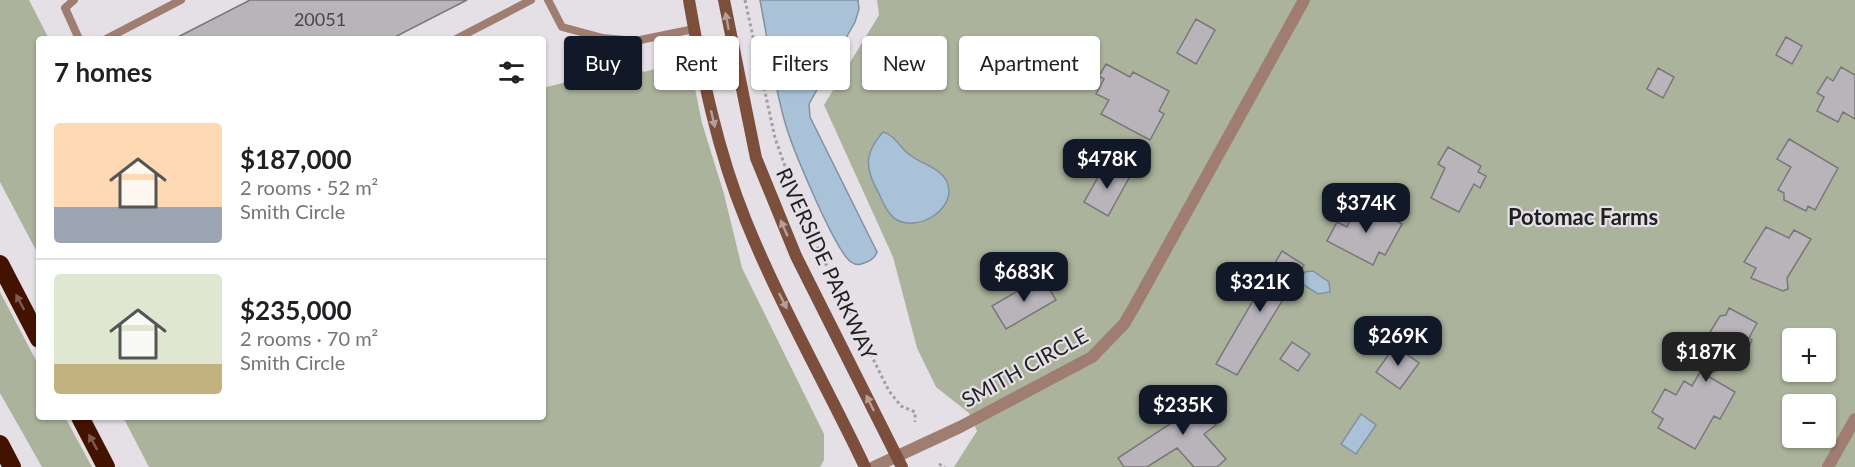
<!DOCTYPE html>
<html lang="en">
<head>
<meta charset="utf-8">
<style>
	:root { --surface:#fff; --page:#f6f6f6; --text:#202124; --muted:#757577; --line:#e0e0e0; --accent:#111827 }
	body { margin:0; font-family:Lato,sans-serif; background:var(--page); color:var(--text); height:100vh; display:flex; flex-direction:column; font-size:22px; white-space:nowrap }
	* { box-sizing:border-box; margin:0 }
	p { font-size:20px; color:var(--muted) }
	.icon { flex:none; width:33px; height:33px; fill:none; stroke:currentColor; stroke-width:2; stroke-linecap:round; stroke-linejoin:round }
	.map { position:relative; flex:1; overflow:hidden }
	.side { position:absolute; left:36px; top:36px; width:510px; height:384px; display:flex; flex-direction:column; background:var(--surface); border-radius:6px; box-shadow:0 2px 4px #0004 }
	.side>* { flex:none }
	.top-card { position:absolute; left:564px; top:36px; width:570px; height:54px; display:flex; gap:12px }
	.fabs { position:absolute; left:1782px; top:328px; display:grid; gap:12px }
	.fabs a { display:grid; place-items:center; width:54px; height:54px; border-radius:6px; background:var(--surface); box-shadow:0 2px 4px #0004; font-size:30px }
	.price { position:absolute; translate:-50% -51px; padding:0 14px; border-radius:12px; background:var(--accent); color:#fff; font-size:20px; line-height:39px; filter:drop-shadow(0 2px 3px #0008) }
	.price::after { content:''; position:absolute; left:50%; top:36px; width:18px; height:14px; margin-left:-9px; background:inherit; clip-path:polygon(0 0,100% 0,50% 100%) }
	.price.current { background:#222; color:#fff }
	ul { padding:0; list-style:none }
	li { display:flex; align-items:center; gap:18px; height:150px; padding:0 18px }
	li+li { border-top:2px solid var(--line) }
	li span { display:grid; place-items:center; flex:none; width:168px; height:120px; border-radius:6px; color:#555 }
	li>.icon { margin-inline-start:auto }
	span .icon { width:72px; height:72px; fill:#fffc; stroke-width:1 }
	li b { font-size:26px }
	h2 { display:flex; justify-content:space-between; align-items:center; height:72px; padding:0 18px; font-size:26px }
	.tag { padding:0 21px; border-radius:6px; background:var(--surface); box-shadow:0 2px 4px #0004; font-size:21px; line-height:54px }
	.tag.current { background:var(--accent); color:#fff }
	.map>svg:first-child { display:block }
	.green { fill:#abb39c; fill-rule:evenodd }
	.water { fill:#aac2d7; stroke:#8191a1; stroke-width:1.5 }
	.building { fill:#b9b4ba; stroke:#7b767b; stroke-width:1.5 }
	.lines { fill:none; stroke-linecap:round; stroke-linejoin:round }
	.path { stroke:#a29ea3; stroke-width:3; stroke-dasharray:3 3; stroke-linecap:butt }
	.service { stroke:#9f7e71; stroke-width:8 }
	.minor { stroke:#9f7e71; stroke-width:12 }
	.secondary { stroke:#7c4e3c; stroke-width:12 }
	.motorway { stroke:#431300; stroke-width:18 }
	.oneway { fill:#b69e9a }
	.oneway2 { fill:#7c5b50 }
	.labels { text-anchor:middle; stroke-width:4.5; stroke-linejoin:round; paint-order:stroke }
	.number-label { font-size:18px; fill:#484549 }
	.street-label { font-size:21px; fill:#222023; stroke:#e5e0e6 }
	.neighbourhood-label { font-size:22px; font-weight:bold; fill:#222023; stroke:#e5e0e6 }
</style>
</head>
<body>
<div class="map">
<svg width="1855" height="467" viewBox="0 0 1855 467">
	<rect width="100%" height="100%" fill="#e5e0e6"/>
	<path class="green" d="M0 0H29L49 39H39V256L0 182Z
		M877 0H1855V467H954L977 431 969 413 936 387 917 348 893 257 824 105 879 15ZM1792 339H1826V372H1792ZM1792 405H1826V438H1792Z
		M689 59 702 123 724 194 742 268 824 434V460L820 467H149L123 417H543V88L632 65 644 72Z
		M0 292 39 366V417H65L92 467H42L0 393Z"/>
	<path class="water" d="M760 0H858L859 9 855 22 809 104 810 117 877 252C875 258 871 261 864 263 860 265 855 265 851 262 835 251 793 149 786 126 774 85 768 42 760 0Z
		M883 132C895 135 900 148 910 155 921 164 941 168 947 182 958 208 919 232 897 220 886 214 881 196 875 186 864 164 867 150 883 132Z
		M1313 271 1329 282 1330 292 1318 294 1304 285 1302 278 1305 272Z
		M1361 414 1376 425 1356 454 1341 444Z"/>
	<path class="building" d="M250 0H467L391 39H174Z
		M1196 19 1215 30 1196 64 1177 53Z
		M1786 37 1802 46 1792 64 1776 55Z
		M1106 64 1130 77 1133 72 1169 91 1159 111 1164 114 1150 140 1101 114 1109 100 1096 94 1104 79 1099 76Z
		M1841 67 1855 75V119L1843 112 1838 122 1817 111 1824 97 1817 93 1827 77 1833 81Z
		M1658 68 1674 77 1663 98 1647 89Z
		M1789 139 1838 168 1815 210 1808 206 1806 211 1784 200V193L1778 190 1791 167 1777 159Z
		M1448 147 1481 166 1478 172 1486 176 1480 188 1474 184 1459 212 1431 198 1445 168 1438 164Z
		M1105 165 1129 178 1108 216 1084 202Z
		M1359 201 1402 224 1385 255 1379 252 1373 265 1327 241 1337 222 1347 227Z
		M1766 227 1789 238 1794 230 1811 239 1787 278 1788 289 1783 291 1751 278 1756 268 1744 262Z
		M1282 251 1304 265 1237 375 1216 364Z
		M1042 277 1056 300 1006 329 992 306Z
		M1729 308 1757 323 1749 338 1752 340 1744 359 1706 375 1735 392 1720 419 1714 416 1695 449 1658 428 1663 419 1652 412 1665 389 1676 395 1684 381 1692 386 1709 357 1704 354 1710 343 1705 340 1720 316 1726 315Z
		M1292 342 1310 354 1298 371 1280 359Z
		M1395 346 1419 363 1400 389 1376 372Z
		M1208 386 1225 407 1210 419 1216 425 1204 434 1226 459 1217 467H1194L1177 448 1147 467H1124L1118 458 1170 424 1166 420Z"/>
	<g class="lines">
		<path class="path" d="M745 0 775 138 792 186 810 232 889 391 901 406 915 412V422
			M939 464 945 467"/>
		<path class="service" d="M74 0 65 8 79 39
			M548 0 562 27 603 38 635 41 694 29
			M106 39 181 0
			M456 39 531 0"/>
		<path class="minor" d="M874 467 960 427 1092 357 1124 324 1134 307 1304 0
			M1828 467 1855 419"/>
		<path class="secondary" d="M689 0C702 75 717 150 746 221 780 305 826 385 865 467
			M724 0 756 158 796 256 902 467"/>
		<path class="motorway" d="M0 264 39 339
			M80 417 106 467
			M0 444 12 467"/>
	</g>
	<defs><path id="oneway-solid" d="M-6-.8H1V-3.2L6.5 0L1 3.2V.8H-6Z" transform="scale(1.5)"/></defs>
	<g class="oneway">
		<use href="#oneway-solid" transform="translate(727 21) rotate(-101)"/>
		<use href="#oneway-solid" transform="translate(713 119) rotate(77)"/>
		<use href="#oneway-solid" transform="translate(784 228) rotate(-114)"/>
		<use href="#oneway-solid" transform="translate(783 301) rotate(63)"/>
		<use href="#oneway-solid" transform="translate(870 403) rotate(-116)"/>
	</g>
	<g class="oneway2">
		<use href="#oneway-solid" transform="translate(20 302) rotate(-118)"/>
		<use href="#oneway-solid" transform="translate(93 442) rotate(-118)"/>
	</g>
	<g class="labels">
		<g class="number-label">
			<text x="320" y="26">20051</text>
		</g>
		<g class="street-label">
			<text transform="translate(826 264) rotate(65)" y="7">RIVERSIDE PARKWAY</text>
			<text transform="translate(1025 368) rotate(-29)" y="7">SMITH CIRCLE</text>
		</g>
		<g class="neighbourhood-label">
			<text x="1583" y="225">Potomac Farms</text>
		</g>
	</g>
</svg>
<div class="fabs">
<a>+</a>
<a>−</a>
</div>
<b class="price" style="left:1107px;top:190px">$478K</b>
<b class="price" style="left:1366px;top:234px">$374K</b>
<b class="price" style="left:1024px;top:303px">$683K</b>
<b class="price" style="left:1260px;top:313px">$321K</b>
<b class="price" style="left:1398px;top:367px">$269K</b>
<b class="price current" style="left:1706px;top:383px">$187K</b>
<b class="price" style="left:1183px;top:436px">$235K</b>
<div class="top-card">
<a class="tag current">Buy</a>
<a class="tag">Rent</a>
<a class="tag">Filters</a>
<a class="tag">New</a>
<a class="tag">Apartment</a>
</div>
<section class="side">
<h2>7 homes<svg class="icon" aria-label="filters" viewBox="0 0 24 24"><path d="M4 7h16M4 17h16"/><circle cx="9" cy="7" r="2"/><circle cx="15" cy="17" r="2"/></svg></h2>
<ul>
<li><span style="background:linear-gradient(#ffd9b3 70%,#9aa5b1 0)"><svg class="icon" aria-label="home" viewBox="0 0 24 24"><path d="M3 11l9-7 9 7M6 9v11h12V9"/></svg></span><div><b>$187,000</b><p>2 rooms · 52 m²</p><p>Smith Circle</p></div></li>
<li><span style="background:linear-gradient(#dfe7d0 75%,#c2b280 0)"><svg class="icon" aria-label="home" viewBox="0 0 24 24"><path d="M3 11l9-7 9 7M6 9v11h12V9"/></svg></span><div><b>$235,000</b><p>2 rooms · 70 m²</p><p>Smith Circle</p></div></li>
</ul>
</section>
</div>
</body>
</html>
